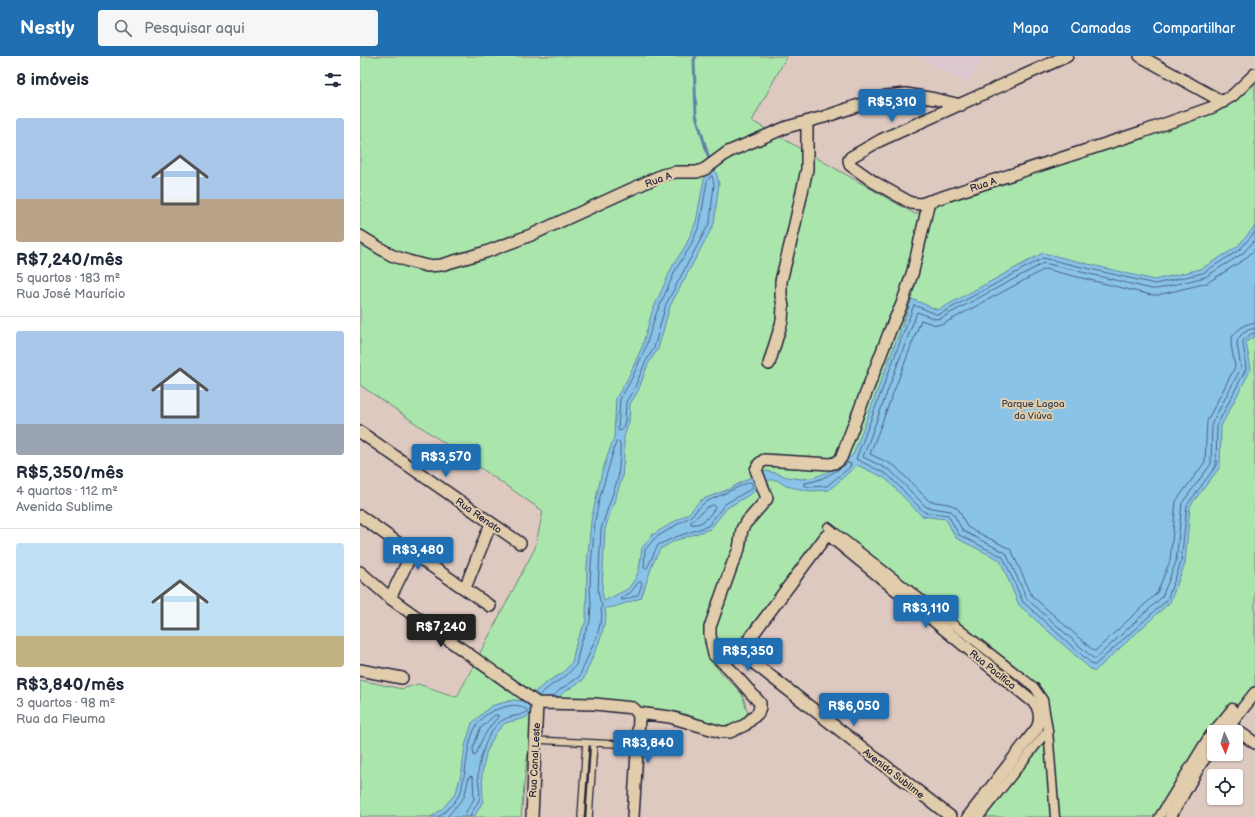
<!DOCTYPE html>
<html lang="pt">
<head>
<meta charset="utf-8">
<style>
	:root { --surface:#fff; --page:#f6f6f7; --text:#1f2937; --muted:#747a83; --line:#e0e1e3; --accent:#1f6fb2 }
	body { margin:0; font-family:"Balsamiq Sans",sans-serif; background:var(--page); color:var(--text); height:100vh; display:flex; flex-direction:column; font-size:15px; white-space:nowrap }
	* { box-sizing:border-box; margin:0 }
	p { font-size:13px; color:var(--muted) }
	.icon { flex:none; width:22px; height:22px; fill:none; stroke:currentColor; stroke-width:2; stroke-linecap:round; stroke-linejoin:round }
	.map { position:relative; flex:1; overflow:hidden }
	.panel { display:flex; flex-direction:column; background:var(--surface); width:360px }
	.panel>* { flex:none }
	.needle { width:26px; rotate:177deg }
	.tools { position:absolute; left:847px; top:669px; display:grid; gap:8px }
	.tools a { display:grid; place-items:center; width:36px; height:36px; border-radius:4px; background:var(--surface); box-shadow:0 1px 3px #0004; font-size:20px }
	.price { position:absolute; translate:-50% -34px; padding:0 9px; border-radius:4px; background:var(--accent); color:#fff; font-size:13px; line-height:26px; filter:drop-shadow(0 1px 2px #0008) }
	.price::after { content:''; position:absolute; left:50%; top:24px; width:12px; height:9px; margin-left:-6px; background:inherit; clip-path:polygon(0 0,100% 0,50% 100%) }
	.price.on { background:#222; color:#fff }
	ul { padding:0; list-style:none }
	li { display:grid; align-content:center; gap:8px; height:212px; padding:0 16px }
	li+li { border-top:1px solid var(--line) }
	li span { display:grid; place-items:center; height:124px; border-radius:4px; color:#555 }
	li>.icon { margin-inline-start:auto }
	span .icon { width:72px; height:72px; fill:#fffc; stroke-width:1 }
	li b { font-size:17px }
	h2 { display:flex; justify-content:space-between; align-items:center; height:48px; padding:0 16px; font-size:17px }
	header { display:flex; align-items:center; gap:24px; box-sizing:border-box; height:56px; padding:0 20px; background:var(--accent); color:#fff }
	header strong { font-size:19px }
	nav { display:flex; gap:22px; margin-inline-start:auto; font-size:14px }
	.search { width:280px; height:36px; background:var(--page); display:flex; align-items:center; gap:10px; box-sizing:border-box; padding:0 14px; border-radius:4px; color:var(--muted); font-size:15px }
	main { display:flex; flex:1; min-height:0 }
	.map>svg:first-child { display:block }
	.built { fill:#dcc7d0 }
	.green { fill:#aae6ac; stroke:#668474 }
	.water { fill:#89c3e8; stroke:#6083a3 }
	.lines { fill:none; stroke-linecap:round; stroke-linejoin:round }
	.shore { stroke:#4b6280; stroke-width:1 }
	.stream { stroke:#6083a3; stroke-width:3 }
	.service-casing { stroke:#22223b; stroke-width:8 }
	.pedestrian-casing { stroke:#22223b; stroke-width:11 }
	.minor-casing { stroke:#22223b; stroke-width:14 }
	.service { stroke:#e1ccab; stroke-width:5.5 }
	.pedestrian { stroke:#e1ccab; stroke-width:8 }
	.minor { stroke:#e1ccab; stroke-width:11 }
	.labels { text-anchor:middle; stroke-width:4; stroke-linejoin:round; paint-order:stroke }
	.street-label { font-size:10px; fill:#22223b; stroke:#e1ccab }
	.park-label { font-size:10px; fill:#363f4c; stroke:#e1ccab }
</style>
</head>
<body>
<header>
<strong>Nestly</strong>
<div class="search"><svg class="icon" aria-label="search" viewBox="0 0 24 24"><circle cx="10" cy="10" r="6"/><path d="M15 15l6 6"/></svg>Pesquisar aqui</div>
<nav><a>Mapa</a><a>Camadas</a><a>Compartilhar</a></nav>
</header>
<main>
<section class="panel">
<h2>8 imóveis<svg class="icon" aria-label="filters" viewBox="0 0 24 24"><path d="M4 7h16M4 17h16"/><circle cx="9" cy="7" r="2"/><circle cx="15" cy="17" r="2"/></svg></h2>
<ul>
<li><span style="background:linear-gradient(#a9c7e8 65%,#b9a48a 0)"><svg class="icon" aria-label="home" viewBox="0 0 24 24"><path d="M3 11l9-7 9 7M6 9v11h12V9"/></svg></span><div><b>R$7,240/mês</b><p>5 quartos · 183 m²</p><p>Rua José Maurício</p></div></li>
<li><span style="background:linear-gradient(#a9c7e8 75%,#9aa5b1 0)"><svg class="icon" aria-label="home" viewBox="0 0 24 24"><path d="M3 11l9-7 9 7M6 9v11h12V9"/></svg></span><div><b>R$5,350/mês</b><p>4 quartos · 112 m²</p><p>Avenida Sublime</p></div></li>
<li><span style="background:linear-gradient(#bfe0f5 75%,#c2b280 0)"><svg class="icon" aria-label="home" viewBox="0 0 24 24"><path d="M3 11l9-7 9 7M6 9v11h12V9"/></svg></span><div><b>R$3,840/mês</b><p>3 quartos · 98 m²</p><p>Rua da Fleuma</p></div></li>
</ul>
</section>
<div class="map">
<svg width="895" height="761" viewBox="0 0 895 761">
	<rect width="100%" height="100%" fill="#dec9c1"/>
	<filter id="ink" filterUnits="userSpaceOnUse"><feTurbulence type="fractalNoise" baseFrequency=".025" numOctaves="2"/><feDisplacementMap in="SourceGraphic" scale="8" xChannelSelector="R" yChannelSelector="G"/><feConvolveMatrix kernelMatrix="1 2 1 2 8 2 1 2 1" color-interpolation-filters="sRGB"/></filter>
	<g filter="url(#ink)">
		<path class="built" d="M558 0H623L608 28Z"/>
		<path class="green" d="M0 0H427L392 65 555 158 567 154 569 145 853 51 895 18V636L872 652 799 761H612L680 676 678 642 467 473 373 592H359L344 586 357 612 382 638 390 664 367 672 318 656 240 645 177 649 166 710 161 761H0V624L42 633 58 628 97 641 175 492 183 455 0 329Z"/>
		<path class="water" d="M351 111 356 116 359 127 354 168 310 250 298 293 288 308 278 335 270 348 269 366 264 381V399L262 422 245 473 242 535 244 545 268 533 275 523 279 514 282 492 292 479 329 457 341 444 369 433 393 420 398 431 397 434 367 452 350 473 314 485 300 493 293 507 281 542 254 551 245 552 246 560 241 581 223 624 204 636 191 647 172 642 176 635 190 624 203 617 212 606 217 584 226 565 227 509 231 465 242 416 254 381 256 342 267 324 282 291 292 256 312 211 326 189 336 166 344 123Z
			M895 170V280L886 286 891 313 861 370 860 411 830 450 825 508 810 546 734 616 659 549 640 504 596 482 586 463 562 460 525 422 497 409 469 434 449 435 426 430 417 424H409L405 427 401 417 406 415 416 417 427 421 441 423 452 422 466 417 493 399 552 243 578 254 683 197 794 224 841 213 877 191Z
			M153 644 163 645 172 652 171 658 165 662 145 667 135 678 126 697 122 718 123 745 114 761H71L81 754 96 737 102 714 105 690 112 667 131 650Z"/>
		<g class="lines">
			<path class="shore" d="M352 120 354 128 350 166 306 248 294 292 285 307 274 333 266 346 265 365 262 374 259 375 258 373 260 343 270 326 285 293 296 258 316 213 330 191 340 168 347 125 350 121Z
				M895 176 879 194 843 217 795 228 683 202 580 258H576L554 249 496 403 528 419 564 456 588 459 599 479 643 501 663 546 733 609H735L807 544 821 507 827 449 856 410 857 369 886 313 883 285 891 278 895 277
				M895 184 882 198 845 221 797 233H792L684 207 581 262 576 263 557 256 503 401 531 415 566 451 591 455 594 459 603 475 646 497 667 543 733 602 735 603 802 541 816 506 822 447 851 408 852 367 881 312 877 288 878 283 881 279 888 274 895 272
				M895 193 885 203 847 227 798 239H791L685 213 583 268 576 269 561 264 510 398 535 410 569 445 588 448 594 450 599 454 607 471 650 493 653 498 672 540 733 594 735 595 797 537 810 505 816 445 845 406 847 365 875 311 871 288 872 281 877 275 885 269 895 266
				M488 407 491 408 490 411 467 430 449 431 444 429 445 427C462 425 474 416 488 407Z
				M390 426 392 427 393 432 365 448 348 470 313 482 298 489 287 512H284L285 494 295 482 331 460 344 447Z
				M353 449 355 450V452C349 460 343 470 331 468V466L346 452Z
				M279 526H281L282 528 278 539 267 543 261 544V541L270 537Z
				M178 640 193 628 206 620 216 609 221 586 230 566 231 548 230 532 231 509 235 465 239 444 256 386 259 385 260 387V399L258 422 241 473 238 535 240 545 242 549 241 553 242 560 237 580 219 621 201 633 192 641
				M135 659H138V661C128 672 120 685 116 699L114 700 113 692 120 673Z
				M78 761C85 756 95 747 99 739 102 736 102 729 103 725 110 696 106 661 141 652 151 649 158 647 167 654V656C160 661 150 659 143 664 128 672 119 703 118 719 118 727 121 737 119 744 117 750 111 755 110 761
				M87 761 104 741 109 721 111 720 113 722 114 743 106 756 105 761"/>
			<path class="stream" d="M336 0 334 4 336 59 350 106"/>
			<defs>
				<path id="service" d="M175 684 277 689
					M221 761 226 687
					M229 761 234 687"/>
				<path id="pedestrian" d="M468 471 674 631 683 644 688 674 695 761
					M619 761 688 674
					M799 761 848 681 872 652"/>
				<path id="minor" d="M707 0 521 84 491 101 489 104 490 109 514 126 551 147 561 148 782 76 853 51 872 40 895 18
					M780 0 863 46
					M0 180 31 199 48 205 67 210 81 209 126 196 171 179 302 119 316 116H337L345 113 368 96 427 71 464 61 526 40 546 38 575 43 601 49
					M409 308 422 265 423 251 421 239V225L433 177 447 113V66
					M0 376 160 487
					M0 460 52 497 130 550
					M0 516 30 542 177 647 235 648 273 652 278 657
					M105 532 131 467
					M30 542 52 497
					M0 614 42 622
					M278 657 310 661 361 676H370L385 669 398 657 400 651V647L368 611 354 599 350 579V571L372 509 379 493 382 473 385 468 406 444 407 442 396 414 399 408 404 404 470 408 477 406 481 402 531 272 542 248 553 215 569 145
					M869 669 895 687
					M864 676 895 637
					M172 761 177 647
					M273 761 279 663 278 657
					M591 761 381 597 382 593 466 480H470L676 648C680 656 681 664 677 672L608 761
					M810 761 841 707 854 690"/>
			</defs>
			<use href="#service" class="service-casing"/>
			<use href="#pedestrian" class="pedestrian-casing"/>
			<use href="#minor" class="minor-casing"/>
			<use href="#service" class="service"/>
			<use href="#pedestrian" class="pedestrian"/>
			<use href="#minor" class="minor"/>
		</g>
	</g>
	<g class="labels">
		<g class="street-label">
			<text transform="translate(298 123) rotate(-20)" y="4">Rua A</text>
			<text transform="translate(623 128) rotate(-18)" y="4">Rua A</text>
			<text transform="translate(119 459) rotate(35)" y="4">Rua Renato</text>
			<text transform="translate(633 613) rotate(39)" y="4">Rua Pacífica</text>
			<text transform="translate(174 704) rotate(-87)" y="4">Rua Canal Leste</text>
			<text transform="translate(534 717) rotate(38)" y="4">Avenida Sublime</text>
		</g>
		<g class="park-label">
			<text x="673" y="351">Parque Lagoa<tspan x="673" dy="12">da Viúva</tspan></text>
		</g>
	</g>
</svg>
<div class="tools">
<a><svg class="needle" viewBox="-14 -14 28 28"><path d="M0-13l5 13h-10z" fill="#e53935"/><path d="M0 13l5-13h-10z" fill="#747a83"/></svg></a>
<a><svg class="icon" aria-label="locate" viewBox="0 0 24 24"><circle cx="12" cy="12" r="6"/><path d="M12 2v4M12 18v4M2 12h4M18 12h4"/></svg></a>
</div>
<b class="price" style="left:532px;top:67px">R$5,310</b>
<b class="price" style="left:86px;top:422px">R$3,570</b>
<b class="price" style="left:58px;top:515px">R$3,480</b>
<b class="price" style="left:566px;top:573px">R$3,110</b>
<b class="price on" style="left:81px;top:592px">R$7,240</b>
<b class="price" style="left:388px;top:616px">R$5,350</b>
<b class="price" style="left:494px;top:671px">R$6,050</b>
<b class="price" style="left:288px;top:708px">R$3,840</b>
</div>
</main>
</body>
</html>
